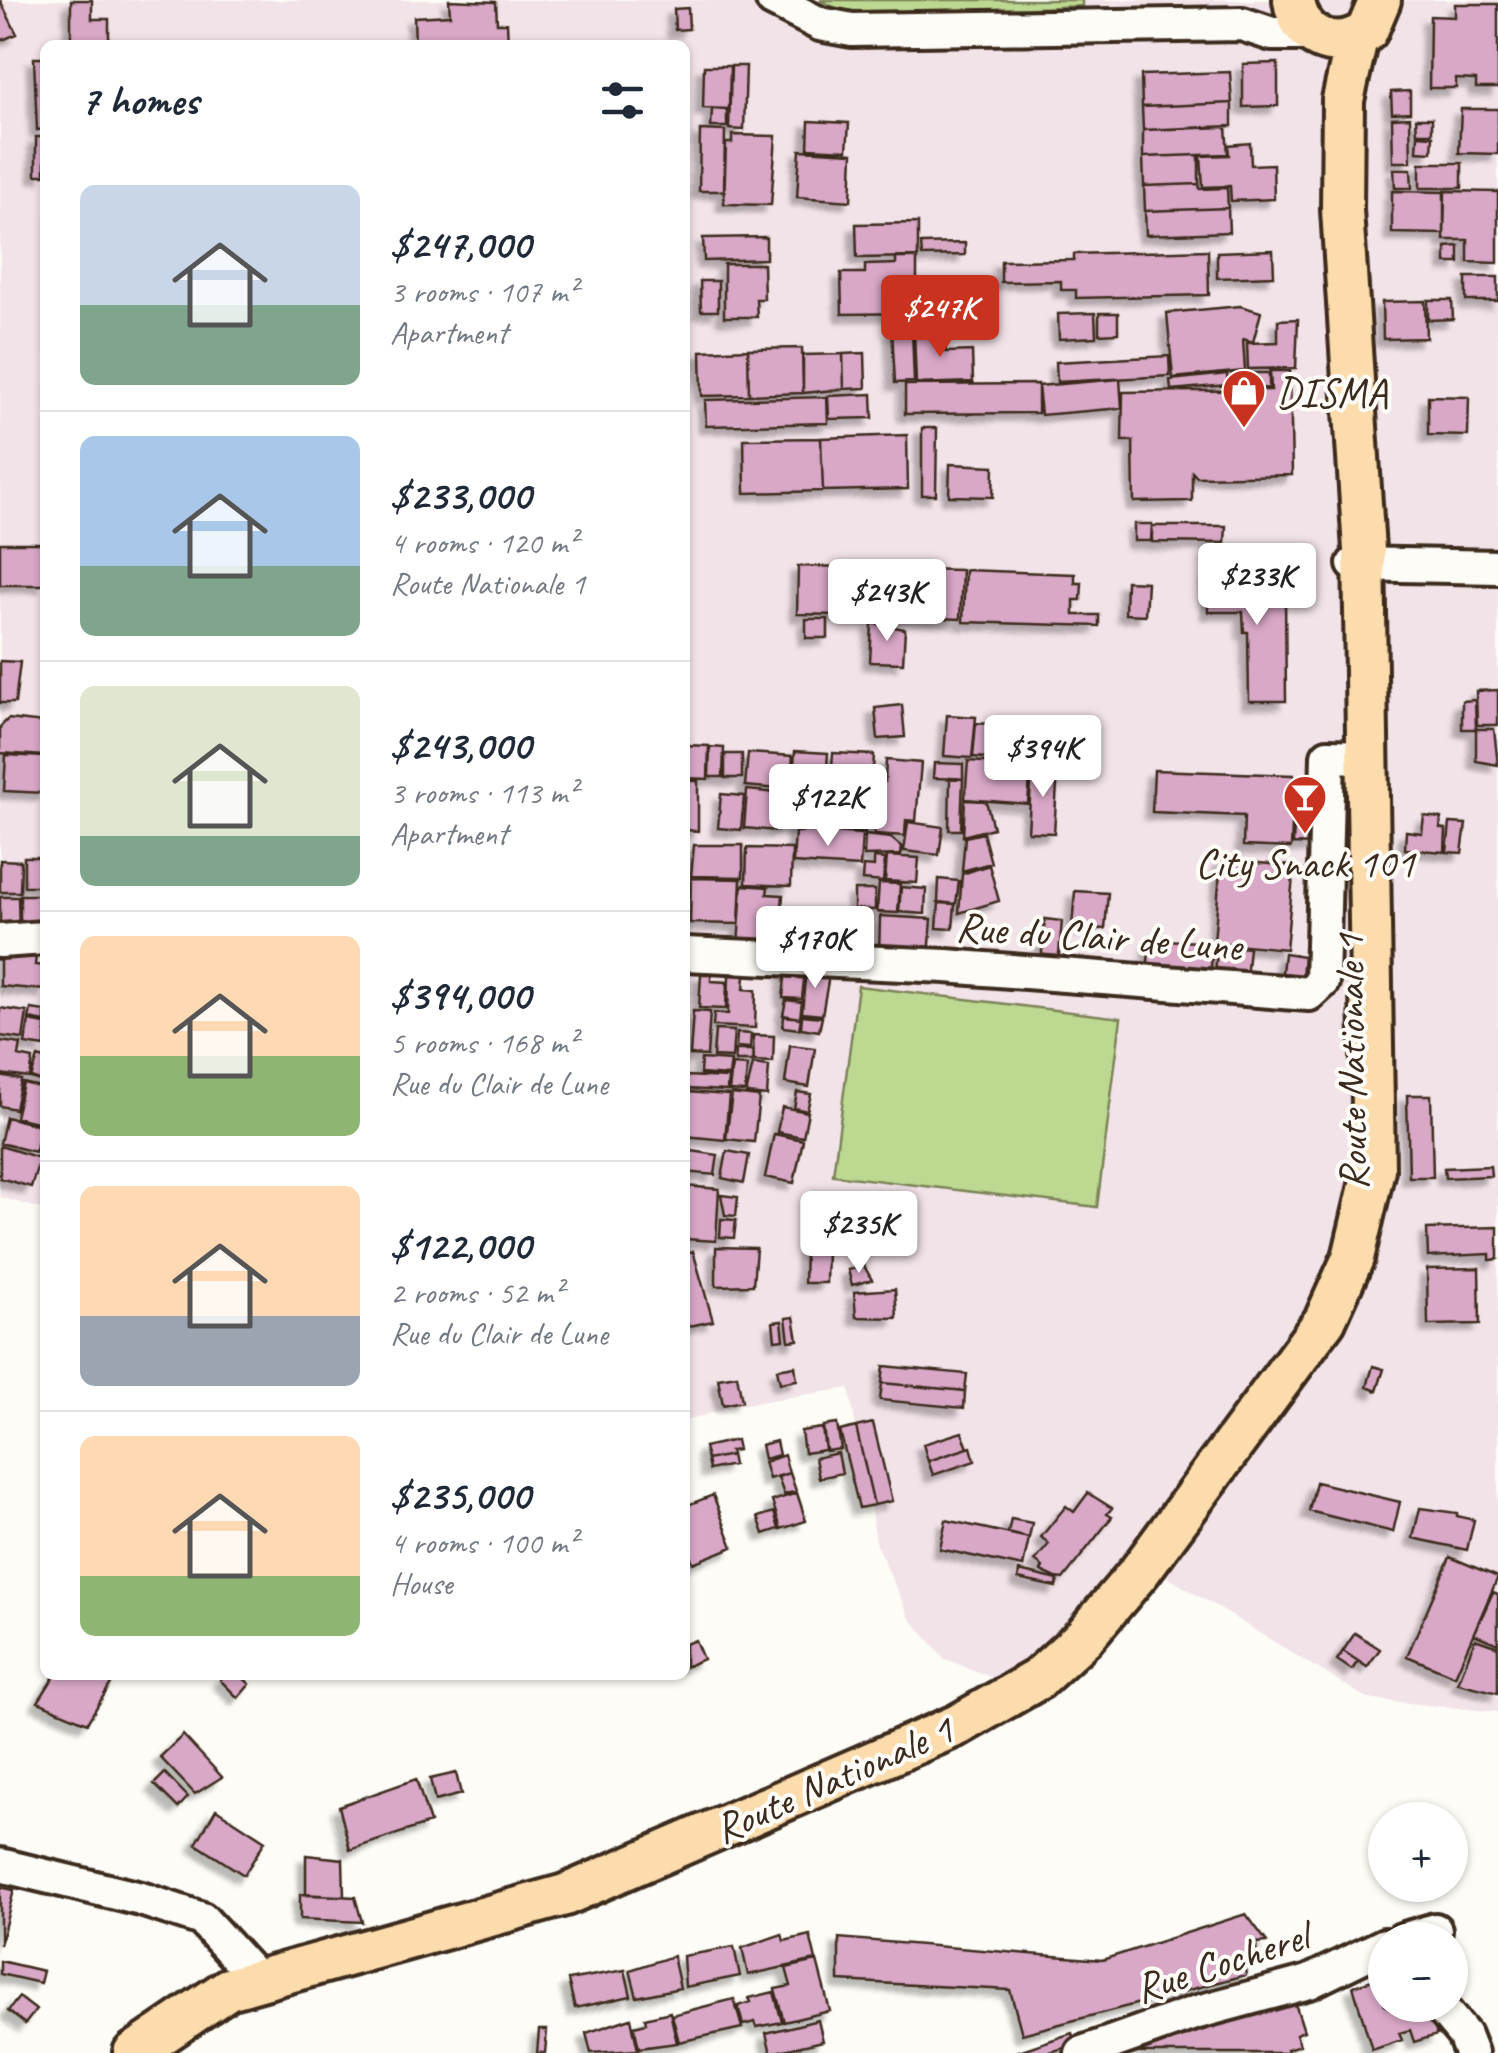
<!DOCTYPE html>
<html lang="en">
<head>
<meta charset="utf-8">
<style>
	:root { --surface:#fff; --page:#f6f6f7; --text:#1f2937; --muted:#747a83; --line:#e0e1e3; --accent:#c8321e }
	body { margin:0; font-family:Caveat,sans-serif; background:var(--page); color:var(--text); height:100vh; display:flex; flex-direction:column; font-size:38px; white-space:nowrap }
	* { box-sizing:border-box; margin:0 }
	p { font-size:32px; color:var(--muted) }
	.icon { flex:none; width:55px; height:55px; fill:none; stroke:currentColor; stroke-width:2; stroke-linecap:round; stroke-linejoin:round }
	.map { position:relative; flex:1; overflow:hidden }
	.drawer { position:absolute; left:40px; top:40px; width:650px; height:1640px; display:flex; flex-direction:column; background:var(--surface); border-radius:15px; box-shadow:0 2px 8px #0004 }
	.drawer>* { flex:none }
	.buttons { position:absolute; left:1368px; top:1802px; display:grid; gap:20px }
	.buttons a { display:grid; place-items:center; width:100px; height:100px; border-radius:50%; background:var(--surface); box-shadow:0 2px 8px #0004; font-size:50px }
	.price { position:absolute; translate:-50% -85px; padding:0 22px; border-radius:10px; background:#fff; color:#222; font-size:32px; line-height:65px; filter:drop-shadow(0 2px 5px #0008) }
	.price::after { content:''; position:absolute; left:50%; top:60px; width:30px; height:22px; margin-left:-15px; background:inherit; clip-path:polygon(0 0,100% 0,50% 100%) }
	.price.current { background:var(--accent); color:#fff }
	ul { padding:0; list-style:none }
	li { display:flex; align-items:center; gap:30px; height:250px; padding:0 40px }
	li+li { border-top:2px solid var(--line) }
	li span { display:grid; place-items:center; flex:none; width:280px; height:200px; border-radius:15px; color:#555 }
	li>.icon { margin-inline-start:auto }
	span .icon { width:120px; height:120px; fill:#fffc; stroke-width:1 }
	li b { font-size:42px }
	h2 { display:flex; justify-content:space-between; align-items:center; height:120px; padding:0 40px; font-size:42px }
	.map>svg:first-child { display:block }
	.built { fill:#f2e3e9 }
	.green { fill:#bdd991; stroke:#7c8258; stroke-width:2.5 }
	.building { fill:#d9a8c7; stroke:#3b2a1e; stroke-width:2.5; filter:url(#shadow) }
	.lines { fill:none; stroke-linecap:round; stroke-linejoin:round }
	.minor-casing { stroke:#3b2a1e; stroke-width:40 }
	.major-casing { stroke:#3b2a1e; stroke-width:48 }
	.minor { stroke:#fdfcf7; stroke-width:32 }
	.major { stroke:#fcdcac; stroke-width:40 }
	.labels { text-anchor:middle; stroke-width:8; stroke-linejoin:round; paint-order:stroke }
	.poi-label { font-size:42px; fill:#3b2a1e; stroke:#fdfcf7; text-anchor:start }
	.street-label { font-size:42px; fill:#3b2a1e; stroke:#fdfcf7 }
</style>
</head>
<body>
<div class="map">
<svg width="1498" height="2053" viewBox="0 0 1498 2053">
	<defs>
		<filter id="shadow"><feDropShadow dx="-7" dy="7" stdDeviation="2.5" flood-color="#0004"/></filter>
	</defs>
	<rect width="100%" height="100%" fill="#fdfcf7"/>
	<filter id="ink" filterUnits="userSpaceOnUse"><feTurbulence type="fractalNoise" baseFrequency=".01" numOctaves="2"/><feDisplacementMap in="SourceGraphic" scale="20" xChannelSelector="R" yChannelSelector="G"/><feConvolveMatrix kernelMatrix="1 2 1 2 8 2 1 2 1" color-interpolation-filters="sRGB"/></filter>
	<g filter="url(#ink)">
		<path class="built" d="M0 0H1498V1712L1368 1699 1164 1575 1121 1568 1074 1623 1004 1682 945 1659 910 1618 877 1546 849 1388 733 1406 685 1421V45H45V1210L0 1197Z"/>
		<path class="green" d="M820 0H1082V6L852 16Z
			M858 986 1121 1018 1097 1207 833 1175Z"/>
		<path class="building" d="M0 0 17 34 0 41Z
			M71 0H92V19H109V43H71Z
			M449 0 496 2 497 23H507L508 45H415L414 17 450 15Z
			M1455 4H1498V88H1476V80L1456 79V88H1429L1430 16 1455 17Z
			M688 8 689 29 675 30 674 9Z
			M34 58H45V129L37 130Z
			M1278 63V106L1243 107V64Z
			M704 66H730L729 109 703 108Z
			M731 66H746L744 130 729 129Z
			M1230 72 1232 103 1142 107 1141 75Z
			M1410 91V112L1392 113 1391 92Z
			M1232 103V126L1143 130 1142 107Z
			M712 109 727 110V127H711Z
			M1461 109H1498V154L1459 153Z
			M1410 117 1411 162H1393L1392 118Z
			M1416 118H1432V133H1417Z
			M809 121 849 123 847 150 808 148Z
			M1226 127 1228 154 1143 157V130Z
			M700 130 725 131 724 191H699Z
			M732 135 776 136 771 205 724 204 726 143H732Z
			M1418 135 1433 136 1432 152 1417 151Z
			M36 137H45V175H36Z
			M1250 143 1251 165 1273 164 1274 199 1231 201 1230 186 1203 187 1201 156 1229 155 1228 145Z
			M800 150 853 153 851 201 797 197Z
			M1199 155V184L1144 186 1143 157Z
			M1420 163H1462V188H1420Z
			M1394 169H1411L1412 188H1395Z
			M1199 184 1200 189 1227 188 1228 208 1145 211 1144 186Z
			M1392 191 1444 192V234L1392 233Z
			M1445 191 1498 192V263L1468 262V240H1444Z
			M1228 208 1229 232 1146 235 1145 211Z
			M918 223V257L857 258 856 224Z
			M766 237V259L704 261 703 238Z
			M965 243V255L922 256 921 244Z
			M1459 246V263H1446V247Z
			M1208 250 1209 295 1076 298V290H1061V281L1001 282V261L1074 260V254Z
			M1273 250 1274 276 1217 278V252Z
			M896 258H917V313L842 314 841 273H865V265L896 264Z
			M724 264H763L764 299H756L757 317H724Z
			M1466 277H1498V301H1466Z
			M700 281H718V311H701Z
			M1428 300H1452L1453 319 1428 320Z
			M1425 301 1426 338 1383 339 1382 302Z
			M1240 306 1261 312 1253 342 1243 339 1245 371 1173 378 1167 313Z
			M1095 313 1096 337 1059 339 1058 314Z
			M1099 313H1118V333L1099 334Z
			M1298 319 1296 368 1248 369 1247 343 1278 342V320Z
			M912 329 914 382 895 383 892 330Z
			M945 329 946 352 972 351 973 382 916 384 914 330Z
			M802 348 803 393 749 395 748 349Z
			M748 349 749 395 702 396 701 351Z
			M865 353 866 388 844 389 843 354Z
			M843 354 844 389 803 393V355Z
			M1169 356 1170 376 1057 382 1056 362Z
			M1270 371H1290L1292 475 1197 477 1192 472V501L1134 502 1133 441H1122L1123 392 1271 390Z
			M1232 373H1269V388L1233 389Z
			M1227 374 1228 385 1171 390 1170 380Z
			M1120 379 1122 408 1041 415 1038 386Z
			M1038 384V413L905 414V385Z
			M872 394 873 418 829 419 828 396Z
			M1428 396 1469 397 1468 436 1428 435Z
			M827 397 828 423 706 426 705 400Z
			M922 428H937L936 495H922Z
			M907 435 908 489 823 491 821 438Z
			M821 438 823 491 745 493 744 439Z
			M950 464 994 466 993 497 949 496Z
			M1134 524H1152L1151 541H1134Z
			M1152 526H1226L1225 543 1152 542Z
			M0 543H45V585H0Z
			M798 566 912 568 911 617 797 614Z
			M915 569 962 570 960 619 913 617Z
			M965 570 1075 574V583H1082L1081 600H1074V615H1099V626L963 622Z
			M1267 574 1280 581 1285 595 1286 701H1249L1248 632H1244L1243 612H1208V575Z
			M1126 581 1147 582 1145 615 1125 614Z
			M806 619H828V638H806Z
			M872 623 905 629 903 663 870 662Z
			M0 661 20 662 15 703H0Z
			M1498 690V725H1477L1476 691Z
			M1475 700 1476 729H1462V701Z
			M902 705 905 737 878 739 875 708Z
			M947 715 976 717 972 758 944 756Z
			M8 719 45 723V756L0 753V727Z
			M976 723 1041 728 1040 743 1056 745 1064 756V764L973 757Z
			M1476 729H1494L1498 765 1476 761Z
			M685 745 709 746 708 779 685 778Z
			M710 747 724 748 723 777H709Z
			M795 751 828 753 826 780 793 778Z
			M748 753 793 756 790 790 745 786Z
			M833 753 874 755 872 782 831 780Z
			M725 754H742V778H725Z
			M6 755 45 757V793L4 791Z
			M886 760 921 763 916 821 906 820 905 836 874 834 873 781 885 782Z
			M968 761 1031 765 1028 804 965 799Z
			M934 763 963 764V779L933 778Z
			M1032 766 1058 768 1054 833 1028 832Z
			M1154 770 1294 775 1291 848 1243 846 1244 816 1152 812Z
			M950 778 963 779 961 830H949Z
			M685 781H698V831L685 830Z
			M824 781 871 783 870 805 823 803Z
			M747 790 789 794 786 826 777 831 744 828Z
			M721 794 744 796 741 830 718 828Z
			M965 800 986 801 993 828 963 836Z
			M793 803 867 807 865 833 792 829Z
			M1424 816 1441 818 1440 828 1446 829 1445 852 1405 849 1406 831 1422 833Z
			M908 822 943 827 939 855 904 851Z
			M1450 823 1466 824 1462 853 1447 852Z
			M1294 826H1313L1312 845 1293 844Z
			M818 831 862 834 860 867 793 863 795 832Z
			M983 833 991 863 962 871 965 837Z
			M865 835 891 838 902 847 901 855 864 856Z
			M694 845H743V877L691 876Z
			M747 848 792 849 791 886 746 884Z
			M887 856 919 858 917 883 885 881Z
			M24 857H45V886H24Z
			M874 858 885 859 883 882 862 880 863 866 874 867Z
			M0 860 21 861 20 892H0Z
			M1221 860 1294 866 1286 949 1214 942Z
			M989 865 999 901 959 913 962 874Z
			M691 878 741 879 739 924 690 923Z
			M939 879 959 881 956 904 938 902Z
			M879 883 900 884 898 913 877 912Z
			M742 885 768 887 767 894 783 895 779 950 738 946Z
			M901 887 926 889 925 914 899 912Z
			M854 890H875V910L854 909Z
			M1075 891 1108 893 1105 929 1072 927Z
			M20 895H45V931H20Z
			M0 897H18L19 932H0Z
			M939 903 955 904 953 929 937 928Z
			M880 916 932 919 929 956 879 953Z
			M1045 919 1062 921 1058 965 1041 963Z
			M1150 939 1213 943 1210 978 1147 973Z
			M1217 945 1249 948 1246 979 1215 977Z
			M0 952 36 956 35 965 45 966V990L0 986Z
			M1284 953 1304 956 1302 976 1282 973Z
			M786 968 805 970 802 999 783 998Z
			M806 968 830 970 822 1015 802 1013Z
			M701 974H711V981L727 982 726 1009 699 1008Z
			M729 975 745 976 744 989 756 990 755 1028 713 1026 714 1013 728 1014Z
			M786 1000 802 1002 800 1018 783 1015Z
			M0 1008 27 1012 23 1039 0 1036Z
			M31 1009 45 1011V1022L29 1019Z
			M693 1011 710 1012 707 1056 690 1055Z
			M802 1015 822 1017 819 1031 801 1028Z
			M784 1016 801 1018 799 1029 783 1027Z
			M29 1021 45 1024V1047L25 1044Z
			M715 1030 734 1031 732 1058 713 1057Z
			M737 1033 751 1034 750 1048 736 1047Z
			M753 1035 774 1036 773 1062 754 1061Z
			M0 1041 21 1044 19 1056 33 1059 30 1078 0 1074Z
			M790 1045 815 1048 809 1087 785 1083Z
			M735 1050H753V1061H735Z
			M38 1057 45 1059V1083L31 1078Z
			M701 1059 731 1061 729 1076 700 1074Z
			M753 1064 769 1066 767 1096 746 1094Z
			M732 1065 747 1066 745 1092 729 1091Z
			M0 1076 21 1080 15 1109 0 1106Z
			M686 1076 728 1078 727 1091 686 1089Z
			M23 1083 45 1088 41 1123 15 1117Z
			M686 1092 729 1095 725 1140 685 1136Z
			M797 1092 811 1094 807 1111 794 1108Z
			M732 1094 759 1097 754 1142 726 1139Z
			M1407 1095H1431L1433 1177H1409Z
			M782 1107 808 1112 803 1137 777 1132Z
			M6 1117 42 1126 35 1152 0 1143Z
			M774 1134 803 1140 794 1183 765 1177Z
			M0 1146 40 1158 31 1187 0 1178Z
			M685 1150 718 1155 715 1175 685 1172Z
			M727 1151 749 1155 744 1183 722 1178Z
			M1490 1166 1491 1176 1445 1178 1444 1168Z
			M685 1186 719 1189 716 1241 685 1239Z
			M721 1195 738 1197 736 1216 725 1215Z
			M721 1219 736 1220 734 1238 720 1237Z
			M1498 1227V1259L1490 1260V1254L1428 1257 1427 1229Z
			M716 1247 756 1248 753 1285 716 1286Z
			M805 1249 827 1250 826 1283H804Z
			M693 1251 713 1321 685 1327V1254Z
			M864 1266 872 1280 852 1285 848 1270Z
			M1479 1268 1480 1324 1428 1325 1427 1269Z
			M895 1289 897 1318 856 1317 854 1292Z
			M794 1317 798 1340 789 1341 786 1318Z
			M782 1321 784 1339 775 1340 773 1322Z
			M795 1366 797 1380 780 1383 777 1369Z
			M884 1366 967 1374 965 1391 882 1383Z
			M1373 1366 1384 1369 1377 1391 1367 1387Z
			M737 1375 742 1401 723 1405 718 1378Z
			M882 1383 965 1391 964 1408 880 1400Z
			M873 1423 892 1501 874 1505 856 1427Z
			M837 1424 841 1449 826 1451 823 1426Z
			M856 1427 874 1505 859 1508 840 1431Z
			M822 1428 825 1450 804 1453 801 1431Z
			M962 1432 968 1448 928 1461 923 1444Z
			M736 1440 738 1450 730 1451 731 1455 707 1460 704 1447Z
			M776 1441 779 1455 764 1459 761 1445Z
			M971 1447 975 1461 933 1475 928 1461Z
			M838 1453 842 1473 819 1478 815 1458Z
			M731 1455 733 1465 709 1470 707 1460Z
			M784 1455 789 1473 769 1479 764 1462Z
			M790 1473 796 1491 784 1495 778 1477Z
			M1316 1482 1400 1502 1393 1532 1309 1511Z
			M797 1493 806 1521 781 1529 772 1501Z
			M1088 1493 1112 1508 1107 1514 1112 1517 1063 1579 1056 1578 1041 1571 1043 1567 1035 1561 1049 1544 1041 1537 1066 1506 1074 1512Z
			M713 1495 733 1547 693 1563 685 1543V1506Z
			M1420 1508 1457 1513V1516L1474 1520 1467 1550 1413 1538Z
			M774 1512 779 1529 764 1534 758 1517Z
			M1011 1519 1032 1523 1029 1538 1008 1533Z
			M946 1520 1029 1538 1023 1567 940 1549Z
			M1450 1557 1498 1577 1455 1676 1407 1656Z
			M1019 1571 1058 1580 1056 1587 1018 1579Z
			M1493 1592 1498 1594V1644L1474 1634Z
			M1355 1633 1380 1649 1367 1667 1343 1651Z
			M1475 1639 1498 1647V1693L1458 1683Z
			M695 1640 703 1659 685 1667V1644Z
			M1343 1651 1358 1661 1352 1670 1337 1660Z
			M55 1675H112L115 1677 87 1723 38 1702Z
			M225 1675H240L250 1684 238 1698 220 1680Z
			M183 1735 222 1777 195 1794 160 1757Z
			M165 1773 188 1797 178 1808 154 1784Z
			M456 1773 461 1794 435 1801 430 1779Z
			M416 1779 430 1823 350 1850 339 1806Z
			M216 1809 265 1841 244 1875 196 1844Z
			M306 1855 343 1859 344 1896 306 1895Z
			M0 1887 14 1890 0 1945Z
			M300 1894 355 1897 362 1922 300 1919Z
			M1246 1914 1267 1942 1256 1943 1257 1961 1244 1963 1246 1975 1022 2034 1010 1990 839 1981V1938L1102 1960Z
			M782 1934 784 1941 810 1935 816 1960 748 1975 742 1948Z
			M734 1947 740 1976 685 1987 683 1956Z
			M673 1956 680 1988 637 1997 630 1970Z
			M0 1961 43 1971 40 1983 0 1974Z
			M817 1961 830 2011 784 2022 775 1989 791 1986 786 1968Z
			M625 1970 631 1996 575 2008 568 1980Z
			M1382 1977 1385 2005 1393 2010 1420 2005 1430 2013 1437 2035 1414 2042 1410 2030 1399 2033 1402 2040 1372 2050 1353 1986Z
			M774 1992 782 2022 757 2027 755 2022 743 2025 738 2006 751 2002 749 1998Z
			M19 1997 36 2010 25 2024 8 2011Z
			M734 1999 742 2028 679 2042 672 2015Z
			M1294 2000 1304 2031 1296 2034 1300 2045 1287 2049 1288 2053H1134Z
			M670 2012 677 2043 639 2048 634 2026 646 2023 645 2018Z
			M631 2018 638 2050 591 2053 586 2033Z
			M818 2020 823 2041 771 2053 766 2033Z
			M539 2030H547L545 2053H537Z
			M1072 2033 1076 2045 1046 2053H1013Z"/>
		<g class="lines">
			<defs>
				<path id="minor" d="M773 0 820 24 852 30 1242 24 1272 34H1311
					M1354 564 1498 567
					M0 941 45 938
					M685 954 946 966 1309 994 1322 982 1328 756 1366 757
					M0 1865 141 1899 202 1919 257 1979
					M1402 1940 1435 1930
					M1439 2005 1464 2035 1471 2053
					M1082 2053 1194 2013 1309 1982 1385 1945"/>
				<path id="major" d="M1294 0C1299 39 1336 53 1367 31L1380 0
					M134 2053 228 1989 565 1895 958 1725 1038 1679 1084 1637 1140 1571 1325 1320 1353 1258 1374 1169 1364 550 1342 210 1343 100 1357 38"/>
			</defs>
			<use href="#minor" class="minor-casing"/>
			<use href="#major" class="major-casing"/>
			<use href="#minor" class="minor"/>
			<use href="#major" class="major"/>
		</g>
	</g>
	<defs>
		<symbol id="shop-pin" viewBox="-11 -11 22 30"><path d="M0 17L-7.5 6A9.5 9.5 0 1 1 7.5 6Z" fill="#c8321e" stroke="#fdfcf7"/><path d="M-5-2.5h2.3a2.7 3.5 0 0 1 5.4 0H5L5.5 6h-11ZM-1.5-2.5h3a1.5 2.3 0 0 0-3 0Z" fill="#fff"/></symbol>
		<symbol id="bar-pin" viewBox="-11 -11 22 30"><path d="M0 17L-7.5 6A9.5 9.5 0 1 1 7.5 6Z" fill="#c8321e" stroke="#fdfcf7"/><path d="M-6-5H6L.8 .8V4.5H3.5V6h-7V4.5H-.8V.8Z" fill="#fff"/></symbol>
	</defs>
	<g fill-rule="evenodd">
		<use href="#shop-pin" x="1219" y="366" width="50" height="68"/>
		<use href="#bar-pin" x="1280" y="772" width="50" height="68"/>
	</g>
	<g class="labels">
		<g class="poi-label">
			<text x="1276" y="406">DISMA</text>
			<text x="1305" y="877" text-anchor="middle">City Snack 101</text>
		</g>
		<g class="street-label">
			<text transform="translate(1099 935) rotate(4)" y="15">Rue du Clair de Lune</text>
			<text transform="translate(1350 1062) rotate(-91)" y="15">Route Nationale 1</text>
			<text transform="translate(833 1778) rotate(-24)" y="15">Route Nationale 1</text>
			<text transform="translate(1221 1961) rotate(-18)" y="15">Rue Cocherel</text>
		</g>
	</g>
</svg>
<div class="buttons">
<a>+</a>
<a>−</a>
</div>
<b class="price current" style="left:940px;top:360px">$247K</b>
<b class="price" style="left:1257px;top:628px">$233K</b>
<b class="price" style="left:887px;top:644px">$243K</b>
<b class="price" style="left:1043px;top:800px">$394K</b>
<b class="price" style="left:828px;top:849px">$122K</b>
<b class="price" style="left:815px;top:991px">$170K</b>
<b class="price" style="left:859px;top:1276px">$235K</b>
<section class="drawer">
<h2>7 homes<svg class="icon" aria-label="filters" viewBox="0 0 24 24"><path d="M4 7h16M4 17h16"/><circle cx="9" cy="7" r="2"/><circle cx="15" cy="17" r="2"/></svg></h2>
<ul>
<li><span style="background:linear-gradient(#c9d6e8 60%,#7fa58c 0)"><svg class="icon" aria-label="home" viewBox="0 0 24 24"><path d="M3 11l9-7 9 7M6 9v11h12V9"/></svg></span><div><b>$247,000</b><p>3 rooms · 107 m²</p><p>Apartment</p></div></li>
<li><span style="background:linear-gradient(#a9c7e8 65%,#7fa58c 0)"><svg class="icon" aria-label="home" viewBox="0 0 24 24"><path d="M3 11l9-7 9 7M6 9v11h12V9"/></svg></span><div><b>$233,000</b><p>4 rooms · 120 m²</p><p>Route Nationale 1</p></div></li>
<li><span style="background:linear-gradient(#dfe7d0 75%,#7fa58c 0)"><svg class="icon" aria-label="home" viewBox="0 0 24 24"><path d="M3 11l9-7 9 7M6 9v11h12V9"/></svg></span><div><b>$243,000</b><p>3 rooms · 113 m²</p><p>Apartment</p></div></li>
<li><span style="background:linear-gradient(#ffd9b3 60%,#8fb573 0)"><svg class="icon" aria-label="home" viewBox="0 0 24 24"><path d="M3 11l9-7 9 7M6 9v11h12V9"/></svg></span><div><b>$394,000</b><p>5 rooms · 168 m²</p><p>Rue du Clair de Lune</p></div></li>
<li><span style="background:linear-gradient(#ffd9b3 65%,#9aa5b1 0)"><svg class="icon" aria-label="home" viewBox="0 0 24 24"><path d="M3 11l9-7 9 7M6 9v11h12V9"/></svg></span><div><b>$122,000</b><p>2 rooms · 52 m²</p><p>Rue du Clair de Lune</p></div></li>
<li><span style="background:linear-gradient(#ffd9b3 70%,#8fb573 0)"><svg class="icon" aria-label="home" viewBox="0 0 24 24"><path d="M3 11l9-7 9 7M6 9v11h12V9"/></svg></span><div><b>$235,000</b><p>4 rooms · 100 m²</p><p>House</p></div></li>
</ul>
</section>
</div>
</body>
</html>
